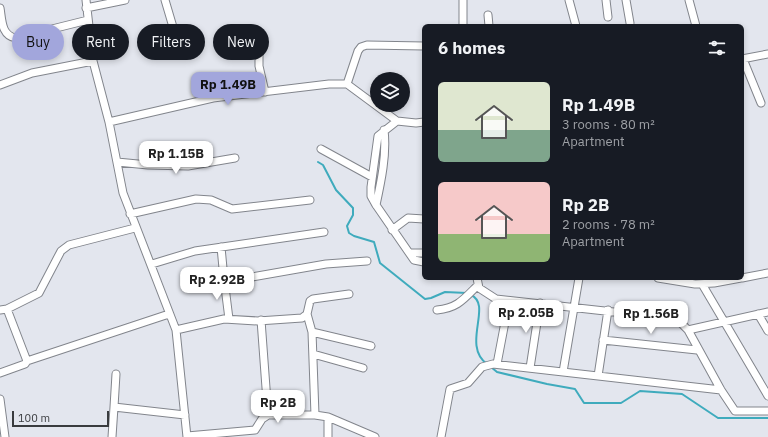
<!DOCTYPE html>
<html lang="en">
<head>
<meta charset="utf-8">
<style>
	:root { --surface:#171b24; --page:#242831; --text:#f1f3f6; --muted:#9ea1a6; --accent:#a2a6dc }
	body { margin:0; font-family:"IBM Plex Sans",sans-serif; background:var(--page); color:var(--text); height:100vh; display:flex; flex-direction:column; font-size:15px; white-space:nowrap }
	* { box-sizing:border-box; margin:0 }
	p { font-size:13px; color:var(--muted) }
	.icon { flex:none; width:22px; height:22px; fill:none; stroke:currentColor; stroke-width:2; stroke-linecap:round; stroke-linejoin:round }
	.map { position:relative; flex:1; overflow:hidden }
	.side { position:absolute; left:422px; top:24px; width:322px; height:256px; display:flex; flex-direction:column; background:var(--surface); border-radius:6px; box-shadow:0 2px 6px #0003 }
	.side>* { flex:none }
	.banner { position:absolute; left:12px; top:24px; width:350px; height:36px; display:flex; gap:8px }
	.fabs { position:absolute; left:370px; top:72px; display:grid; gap:8px }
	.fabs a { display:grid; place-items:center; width:40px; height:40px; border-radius:50%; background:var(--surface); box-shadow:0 2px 6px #0003; font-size:20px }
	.scale { position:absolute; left:12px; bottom:10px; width:97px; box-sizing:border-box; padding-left:4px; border:2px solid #393b3e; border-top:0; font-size:11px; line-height:14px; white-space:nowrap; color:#393b3e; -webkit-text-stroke:3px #e3e6ee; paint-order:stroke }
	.price { position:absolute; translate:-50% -34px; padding:0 9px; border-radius:8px; background:#fff; color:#222; font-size:13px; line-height:26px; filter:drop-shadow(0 1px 2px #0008) }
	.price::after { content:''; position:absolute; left:50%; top:24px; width:12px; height:9px; margin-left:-6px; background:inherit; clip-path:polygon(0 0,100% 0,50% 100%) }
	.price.on { background:var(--accent); color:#111 }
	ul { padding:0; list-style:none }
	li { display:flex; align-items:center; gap:12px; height:100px; padding:0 16px }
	li span { display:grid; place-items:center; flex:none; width:112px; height:80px; border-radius:6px; color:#555 }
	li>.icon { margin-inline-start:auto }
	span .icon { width:48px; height:48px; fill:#fffc; stroke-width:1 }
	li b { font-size:17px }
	h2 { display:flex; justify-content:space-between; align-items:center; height:48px; padding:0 16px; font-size:17px }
	.chip { padding:0 14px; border-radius:18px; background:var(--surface); box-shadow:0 2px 6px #0003; font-size:14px; line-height:36px }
	.chip.on { background:var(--accent); color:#111 }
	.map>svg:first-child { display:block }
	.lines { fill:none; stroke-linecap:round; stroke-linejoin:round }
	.stream { stroke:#3fabbd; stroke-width:2 }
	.minor-casing { stroke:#82858c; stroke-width:9 }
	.minor { stroke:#fff; stroke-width:7 }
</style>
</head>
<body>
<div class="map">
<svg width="768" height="437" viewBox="0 0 768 437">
	<rect width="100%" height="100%" fill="#e3e6ee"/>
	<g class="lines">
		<path class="stream" d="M318 162 323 165 336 190 353 208V215L347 226 349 233 354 236 374 242 380 263 425 299 431 298 445 292 467 293
			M471 295C493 305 461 345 487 364
			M491 367 497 372 547 384 575 389 584 403H621L640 391 682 394 718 418H768"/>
		<defs>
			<path id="minor" d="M86 0 93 61 109 122 123 193 176 330 187 437
				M165 0 173 27
				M569 0 576 26
				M606 0 608 17
				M626 0 630 23
				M689 0 696 26
				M0 8C2 19 1 36 16 38L88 20
				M86 8 125 0
				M488 15 489 26
				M463 26V0
				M259 54V66L265 92
				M742 59 768 54
				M743 59 761 103
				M347 84 358 51 361 47 367 45 424 46
				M0 85 32 73 93 61
				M397 121 378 136 371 187V196L376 205 414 260 424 262
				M109 122 213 98 329 84H347L397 121 416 123 424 122
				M321 149 372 177
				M117 162 148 165 188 166 235 158
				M376 205C381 182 387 154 384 130
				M130 214 196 199 211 200 232 209 310 200
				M392 230 408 218 424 219
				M221 247 224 279 235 280 326 264 367 261
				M411 253H424
				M152 264 195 251 324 232
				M477 278 479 288 496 299 677 319 688 330 721 390 735 411H768
				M658 278 695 284 714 283 741 278
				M742 278 768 273
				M224 279 229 319
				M702 284 768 396
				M0 310 7 309 39 293 61 251 69 245 135 228
				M437 310C457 308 463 300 477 286
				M307 314 312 332 315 415
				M758 314 768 331
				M261 320 268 415
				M176 330 224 319 258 321 302 318 307 314 310 301 313 299 349 294
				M688 330 768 312
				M312 332 371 346
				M603 340 697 350
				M313 354 363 368
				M27 361 169 314
				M497 364 509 301
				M530 368 540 303
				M563 372 579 278
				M0 373 25 364 27 361 7 309
				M116 374 114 407 185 415
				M598 376 608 310
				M0 399 5 437
				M328 417V437
				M187 436 255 430 262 419 268 415H315L328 417 375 437
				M112 437 114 407
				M441 437 450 389 468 383 482 367 493 364 721 390"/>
		</defs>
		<use href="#minor" class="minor-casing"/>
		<use href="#minor" class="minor"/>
	</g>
</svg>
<div class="fabs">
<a><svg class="icon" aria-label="layers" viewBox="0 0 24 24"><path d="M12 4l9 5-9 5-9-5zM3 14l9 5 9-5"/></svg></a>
</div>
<div class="scale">100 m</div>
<b class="price on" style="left:228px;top:106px">Rp 1.49B</b>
<b class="price" style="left:176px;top:175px">Rp 1.15B</b>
<b class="price" style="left:217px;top:301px">Rp 2.92B</b>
<b class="price" style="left:526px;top:334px">Rp 2.05B</b>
<b class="price" style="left:651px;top:335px">Rp 1.56B</b>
<b class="price" style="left:278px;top:424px">Rp 2B</b>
<div class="banner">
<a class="chip on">Buy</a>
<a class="chip">Rent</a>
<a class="chip">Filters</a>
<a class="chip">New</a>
</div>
<section class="side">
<h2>6 homes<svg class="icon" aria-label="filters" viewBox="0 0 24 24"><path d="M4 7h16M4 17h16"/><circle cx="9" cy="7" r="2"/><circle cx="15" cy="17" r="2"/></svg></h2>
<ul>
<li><span style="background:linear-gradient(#dfe7d0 60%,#7fa58c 0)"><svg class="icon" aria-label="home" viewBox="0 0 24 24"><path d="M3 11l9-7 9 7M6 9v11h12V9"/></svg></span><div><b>Rp 1.49B</b><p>3 rooms · 80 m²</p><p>Apartment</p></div></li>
<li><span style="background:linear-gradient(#f6c9c9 65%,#8fb573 0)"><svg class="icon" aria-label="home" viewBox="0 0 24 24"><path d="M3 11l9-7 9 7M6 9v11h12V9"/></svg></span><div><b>Rp 2B</b><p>2 rooms · 78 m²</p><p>Apartment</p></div></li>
</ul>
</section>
</div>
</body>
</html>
